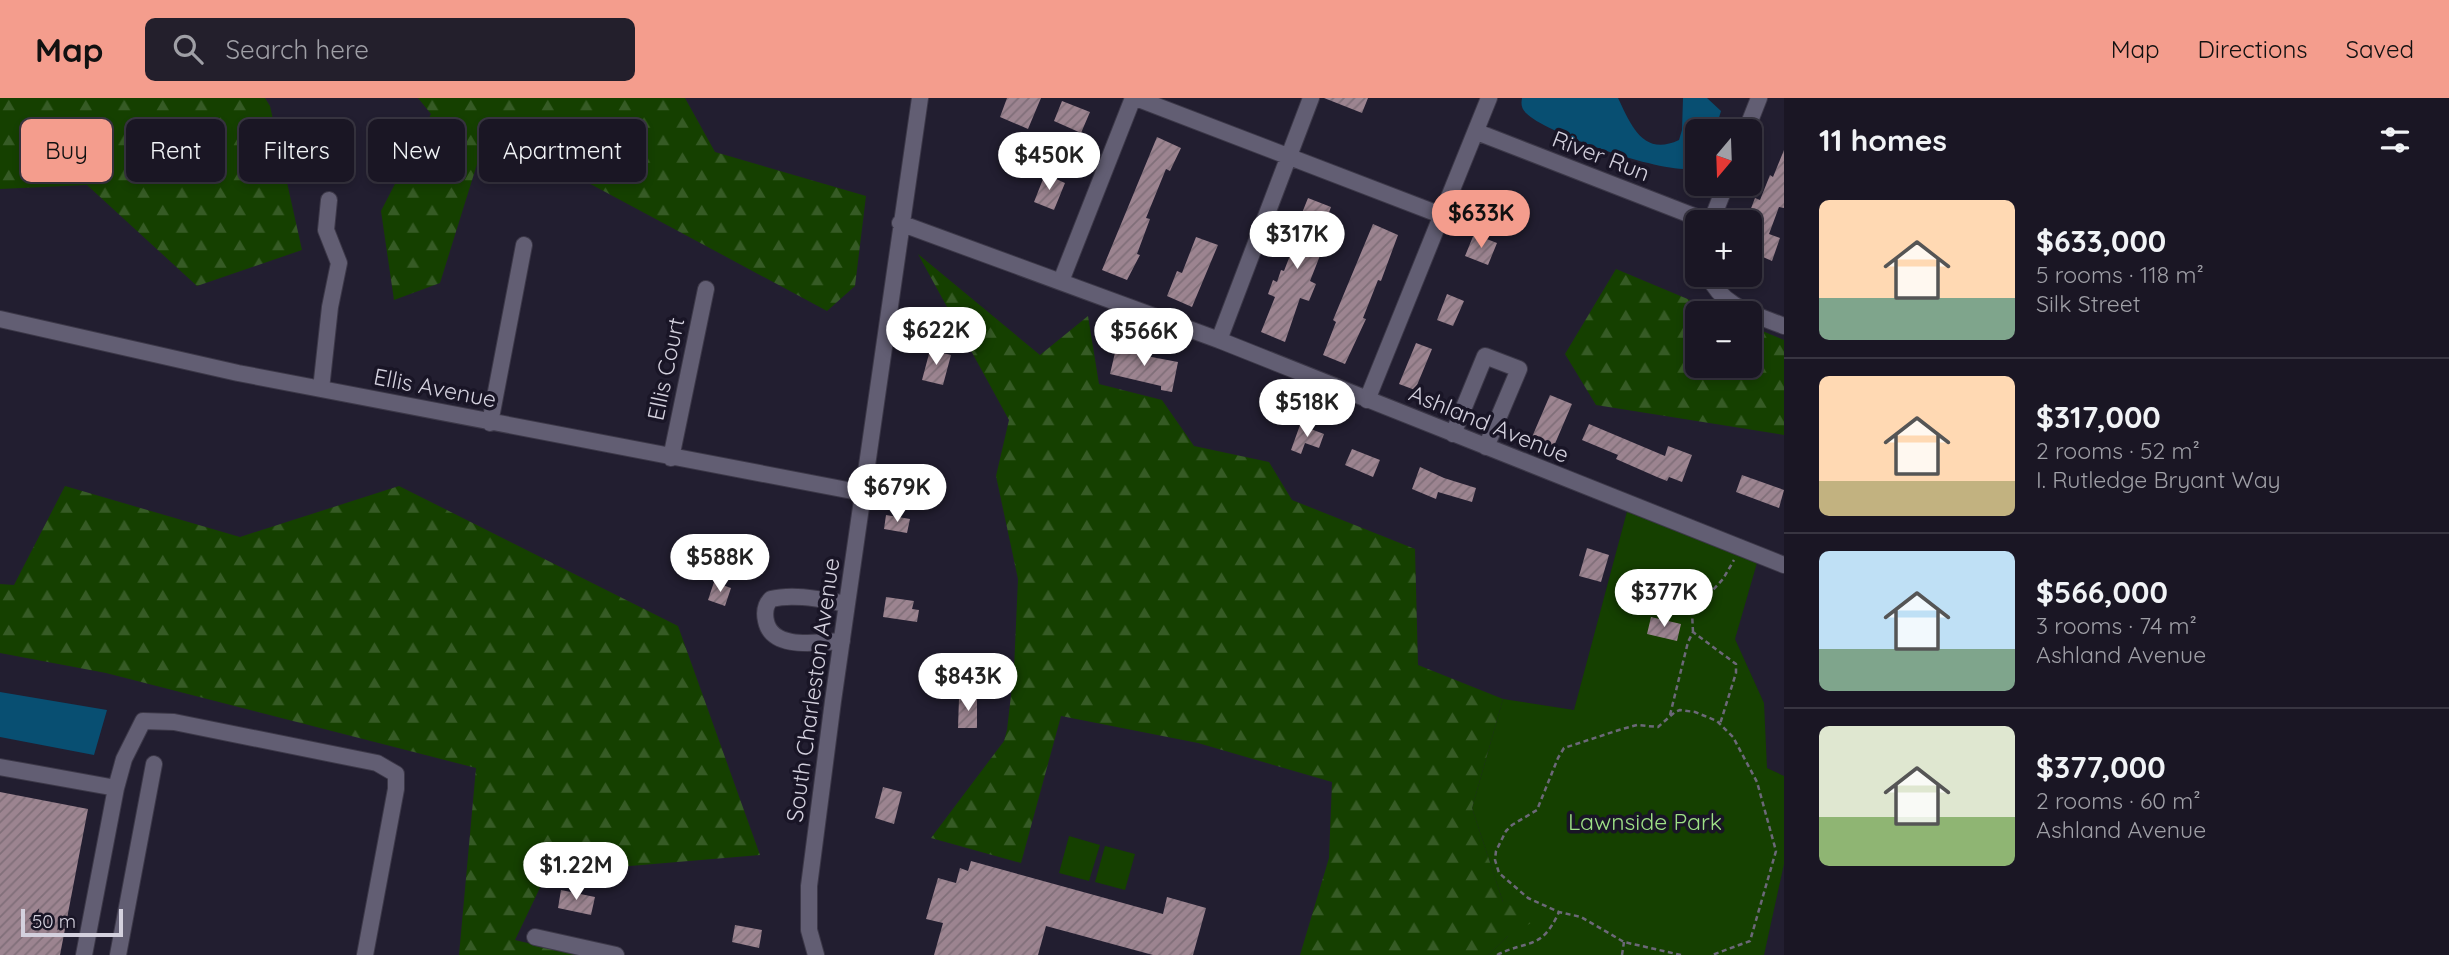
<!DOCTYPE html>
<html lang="en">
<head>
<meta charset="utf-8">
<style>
	:root { --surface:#1a1624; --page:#231f2c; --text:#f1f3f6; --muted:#9f9fa6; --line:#383541; --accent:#f49d8d }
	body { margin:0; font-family:Quicksand,sans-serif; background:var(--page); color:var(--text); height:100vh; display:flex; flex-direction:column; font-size:26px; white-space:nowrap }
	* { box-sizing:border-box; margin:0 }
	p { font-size:23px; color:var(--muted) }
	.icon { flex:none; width:38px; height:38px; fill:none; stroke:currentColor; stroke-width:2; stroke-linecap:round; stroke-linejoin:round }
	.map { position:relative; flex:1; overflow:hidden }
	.sheet { display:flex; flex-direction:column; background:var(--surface); width:665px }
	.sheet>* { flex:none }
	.top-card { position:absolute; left:21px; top:21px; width:665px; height:63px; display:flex; gap:14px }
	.needle { width:46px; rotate:199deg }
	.buttons { position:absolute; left:1685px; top:21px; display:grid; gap:14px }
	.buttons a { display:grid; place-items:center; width:77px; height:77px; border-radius:10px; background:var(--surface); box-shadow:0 4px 10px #0003,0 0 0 2px var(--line); font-size:35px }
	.scale { position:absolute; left:21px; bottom:18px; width:102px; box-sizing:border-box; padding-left:7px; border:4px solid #d4d1de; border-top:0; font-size:19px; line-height:24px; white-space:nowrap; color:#d4d1de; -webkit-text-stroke:5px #191526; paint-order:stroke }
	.price { position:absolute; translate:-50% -60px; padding:0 16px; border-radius:24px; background:#fff; color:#222; font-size:23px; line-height:46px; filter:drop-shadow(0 2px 4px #0008) }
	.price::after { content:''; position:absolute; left:50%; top:42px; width:21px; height:16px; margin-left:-10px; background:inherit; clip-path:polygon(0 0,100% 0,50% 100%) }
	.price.active { background:var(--accent); color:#111 }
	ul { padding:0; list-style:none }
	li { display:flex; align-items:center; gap:21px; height:175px; padding:0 35px }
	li+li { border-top:2px solid var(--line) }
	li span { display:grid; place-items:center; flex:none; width:196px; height:140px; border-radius:10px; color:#555 }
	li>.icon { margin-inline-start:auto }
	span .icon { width:84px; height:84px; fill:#fffc; stroke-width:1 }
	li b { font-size:30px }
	h2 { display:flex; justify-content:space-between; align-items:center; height:84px; padding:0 35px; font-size:30px }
	.pill { padding:0 24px; border-radius:10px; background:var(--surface); box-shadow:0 4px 10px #0003,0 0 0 2px var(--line); font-size:24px; line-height:63px }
	.pill.active { background:var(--accent); color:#111 }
	header { display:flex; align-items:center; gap:42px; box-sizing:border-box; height:98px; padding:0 35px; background:var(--accent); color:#111 }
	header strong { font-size:33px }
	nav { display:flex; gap:38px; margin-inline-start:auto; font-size:24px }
	.search { width:490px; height:63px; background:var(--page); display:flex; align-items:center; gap:18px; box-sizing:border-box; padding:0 24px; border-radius:10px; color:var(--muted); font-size:26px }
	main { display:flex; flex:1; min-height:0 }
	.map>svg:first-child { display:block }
	.green { fill:#154000 }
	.forest { fill:url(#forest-firs) }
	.water { fill:#084f72 }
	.building { fill:url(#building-hatch) }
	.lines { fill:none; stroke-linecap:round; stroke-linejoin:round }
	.minor-casing { stroke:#3c3848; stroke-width:18 }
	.path { stroke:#6c6878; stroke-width:2.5; stroke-dasharray:5 3.5; stroke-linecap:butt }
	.minor { stroke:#625e73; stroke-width:16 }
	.labels { text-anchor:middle; stroke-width:7; stroke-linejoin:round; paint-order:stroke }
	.street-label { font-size:23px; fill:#d4d1de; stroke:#191526 }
	.park-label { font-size:23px; fill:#9ee086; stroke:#191526 }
</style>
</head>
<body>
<header>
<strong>Map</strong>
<div class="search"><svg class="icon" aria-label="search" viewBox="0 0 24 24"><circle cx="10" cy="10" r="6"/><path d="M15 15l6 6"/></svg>Search here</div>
<nav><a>Map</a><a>Directions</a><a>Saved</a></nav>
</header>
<main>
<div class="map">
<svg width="1784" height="857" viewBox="0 0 1784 857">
	<defs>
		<pattern id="forest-firs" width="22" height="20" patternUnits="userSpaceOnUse" patternTransform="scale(1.75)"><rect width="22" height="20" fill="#154000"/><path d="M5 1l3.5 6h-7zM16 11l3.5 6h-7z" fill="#365b25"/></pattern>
		<pattern id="building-hatch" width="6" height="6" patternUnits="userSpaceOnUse" patternTransform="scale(1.75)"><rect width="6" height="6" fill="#9c8490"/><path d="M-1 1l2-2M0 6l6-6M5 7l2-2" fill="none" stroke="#806f79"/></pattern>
	</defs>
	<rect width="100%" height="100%" fill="#221e30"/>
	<path class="green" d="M1629 406 1759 458 1735 541 1764 605 1767 670 1784 678V766L1764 857H1488L1508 838 1503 804 1472 710 1503 601 1574 612Z
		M1069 738 1100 747 1089 783 1059 775Z
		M1105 748 1135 756 1125 792 1095 784Z"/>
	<path class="forest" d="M0 0H265L270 8 302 152 197 188 87 87 0 91Z
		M418 0H685L715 54 866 98 855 188 827 213 488 31 440 185 394 202 381 113 431 16Z
		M918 156 1040 257 1088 218 1099 286 1162 302 1194 348 1269 364 1292 402 1415 451 1418 567 1503 601 1472 710 1503 804 1540 820 1508 838 1488 857H1300L1329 760 1332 684 1198 645 1061 618 1021 765 931 740 1004 643 1007 632 1014 571 1018 481 996 378 1009 322Z
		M1616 171 1721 215H1698V268H1750V228L1784 242V337L1596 307 1565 256Z
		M65 388 240 439 399 388 678 528 760 757 547 775 515 842 578 857H459L476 670 106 575 0 555V486L14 487Z"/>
	<path class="water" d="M1522 0H1618C1631 27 1643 59 1679 42L1682 32 1683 0H1707L1721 13 1715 33H1698L1697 70C1671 79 1546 36 1526 15 1521 10 1521 6 1522 0Z
		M0 594 107 612 94 657 0 639Z"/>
	<path class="building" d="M1007 0H1041L1028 31 1000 19Z
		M1324 0H1368L1362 15Z
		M1062 3 1090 14 1081 35 1054 23Z
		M1157 39 1181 50 1170 73 1166 71 1146 120 1150 121 1137 156 1140 157 1127 182 1102 172Z
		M1784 52V110L1779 109 1769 136 1780 140 1772 163 1763 159 1750 191V113L1755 100 1760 102 1770 77 1773 79Z
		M1045 76 1065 85 1054 112 1034 104Z
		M1308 100 1331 109 1319 142 1325 145 1310 183 1316 186 1309 203 1300 200 1285 244 1261 234 1275 199 1268 196 1273 182 1277 184 1281 172 1284 173 1294 147 1290 145Z
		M1373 126 1398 137 1381 183 1378 182 1363 220 1366 221 1345 266 1323 257 1336 224 1333 222Z
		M1474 136 1497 145 1488 167 1465 158Z
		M1196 139 1218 147 1192 209 1167 198 1177 173 1182 175Z
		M1447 196 1464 203 1453 228 1437 222Z
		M1416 245 1432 251 1415 292 1399 286Z
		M1117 246 1142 252 1141 257 1178 264 1172 294 1161 292V288L1110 276Z
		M930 252 951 257 943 287 922 282Z
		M1550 297 1572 306 1554 348 1532 339Z
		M1589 326 1665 358 1668 348 1692 357 1682 384 1669 379 1667 383 1657 379 1616 361 1618 357 1582 342Z
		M1300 327 1324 336 1319 350 1305 345 1301 356 1291 352Z
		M1352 351 1380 362 1373 379 1345 367Z
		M1420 369 1444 380 1476 390 1472 404 1438 394 1436 401 1412 391Z
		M1742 377 1784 392 1779 410 1736 394Z
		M886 417 910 421 907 435 884 431Z
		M1587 450 1609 457 1601 484 1579 478Z
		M714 484 731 490 725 508 708 502Z
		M886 499 914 503 912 511 919 512 917 524 883 519Z
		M1651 519 1681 526 1677 543 1647 536Z
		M959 600 977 601V630H958Z
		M883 689 902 694 894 726 875 720Z
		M0 694 88 711 60 857H0Z
		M971 763 1163 816 1167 799 1206 810 1193 857H1153L1046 828 1038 857H934L943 825 926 821 938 780 956 785 960 770 968 773Z
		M561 792 595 799 591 817 558 810Z
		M735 827 762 832 759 850 732 844Z"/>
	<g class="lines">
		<defs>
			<path id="minor" d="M1136 0 1441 117
				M1746 33 1759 0
				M1477 34 1709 124
				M1711 124 1726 86
				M900 125 1219 242 1784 467
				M1708 177C1722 209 1754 216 1784 228
				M1061 183 1133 0
				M0 221 238 275 863 395
				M1219 242 1311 0
				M321 291 330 209 339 165 326 132 329 102
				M1367 302 1489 0
				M490 325 524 147
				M1453 336 1485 258 1519 271 1486 349
				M671 360 706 191
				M842 543C819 544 772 553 766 523 764 514 765 507 771 501 795 495 823 502 847 506
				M0 669 116 690
				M535 839 616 857
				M84 857 116 690 124 661 143 623 174 624 377 665 396 676V691L365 857
				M118 857 154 666
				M816 857 809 832V788L833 603 920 0"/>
		</defs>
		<use href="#minor" class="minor-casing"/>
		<path class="path" d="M1693 534 1692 515 1723 481 1734 462
			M1670 617 1688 544 1693 534 1736 566V575L1720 626
			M1497 857C1529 841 1541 853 1559 814
			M1622 857 1624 844
			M1681 857 1624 844 1581 819 1559 814 1528 800 1499 775 1495 762 1496 753 1506 733 1512 727 1537 712 1558 660 1564 650 1622 631 1637 627 1658 629 1675 614 1680 612 1695 614 1717 623 1733 639 1757 684 1776 753 1750 843 1712 857"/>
		<use href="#minor" class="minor"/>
	</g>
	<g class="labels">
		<g class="street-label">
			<text transform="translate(1601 58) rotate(21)" y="8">River Run</text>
			<text transform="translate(666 271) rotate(-78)" y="8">Ellis Court</text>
			<text transform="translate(435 290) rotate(11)" y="8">Ellis Avenue</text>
			<text transform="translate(1489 326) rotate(22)" y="8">Ashland Avenue</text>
			<text transform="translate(813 592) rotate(-82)" y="8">South Charleston Avenue</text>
		</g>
		<g class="park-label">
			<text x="1645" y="732">Lawnside Park</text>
		</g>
	</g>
</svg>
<div class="buttons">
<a><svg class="needle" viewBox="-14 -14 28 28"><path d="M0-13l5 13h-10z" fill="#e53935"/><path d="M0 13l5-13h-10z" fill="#9f9fa6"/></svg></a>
<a>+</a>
<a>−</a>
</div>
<div class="scale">50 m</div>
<b class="price" style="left:1049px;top:94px">$450K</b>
<b class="price active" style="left:1481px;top:152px">$633K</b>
<b class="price" style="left:1297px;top:173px">$317K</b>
<b class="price" style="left:936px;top:269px">$622K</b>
<b class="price" style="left:1144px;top:270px">$566K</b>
<b class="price" style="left:1307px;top:341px">$518K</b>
<b class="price" style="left:897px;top:426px">$679K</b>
<b class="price" style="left:720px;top:496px">$588K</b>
<b class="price" style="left:1664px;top:531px">$377K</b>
<b class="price" style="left:968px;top:615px">$843K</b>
<b class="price" style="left:576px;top:804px">$1.22M</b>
<div class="top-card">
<a class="pill active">Buy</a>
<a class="pill">Rent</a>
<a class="pill">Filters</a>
<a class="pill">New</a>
<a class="pill">Apartment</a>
</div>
</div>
<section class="sheet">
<h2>11 homes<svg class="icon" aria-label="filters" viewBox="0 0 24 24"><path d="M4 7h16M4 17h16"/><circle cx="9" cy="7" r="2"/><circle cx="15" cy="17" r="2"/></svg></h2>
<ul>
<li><span style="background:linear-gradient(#ffd9b3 70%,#7fa58c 0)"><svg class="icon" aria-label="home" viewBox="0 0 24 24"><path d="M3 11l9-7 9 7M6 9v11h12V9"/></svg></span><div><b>$633,000</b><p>5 rooms · 118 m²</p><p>Silk Street</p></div></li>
<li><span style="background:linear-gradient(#ffd9b3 75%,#c2b280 0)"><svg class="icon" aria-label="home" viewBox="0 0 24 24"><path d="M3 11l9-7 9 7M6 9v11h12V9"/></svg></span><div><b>$317,000</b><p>2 rooms · 52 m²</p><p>I. Rutledge Bryant Way</p></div></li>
<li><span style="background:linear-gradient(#bfe0f5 70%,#7fa58c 0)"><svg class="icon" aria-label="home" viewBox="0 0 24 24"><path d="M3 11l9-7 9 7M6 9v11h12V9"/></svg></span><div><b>$566,000</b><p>3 rooms · 74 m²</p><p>Ashland Avenue</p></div></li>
<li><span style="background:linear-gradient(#dfe7d0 65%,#8fb573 0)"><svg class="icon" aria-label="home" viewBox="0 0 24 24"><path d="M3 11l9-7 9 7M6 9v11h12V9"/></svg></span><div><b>$377,000</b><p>2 rooms · 60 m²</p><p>Ashland Avenue</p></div></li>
</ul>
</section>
</main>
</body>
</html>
